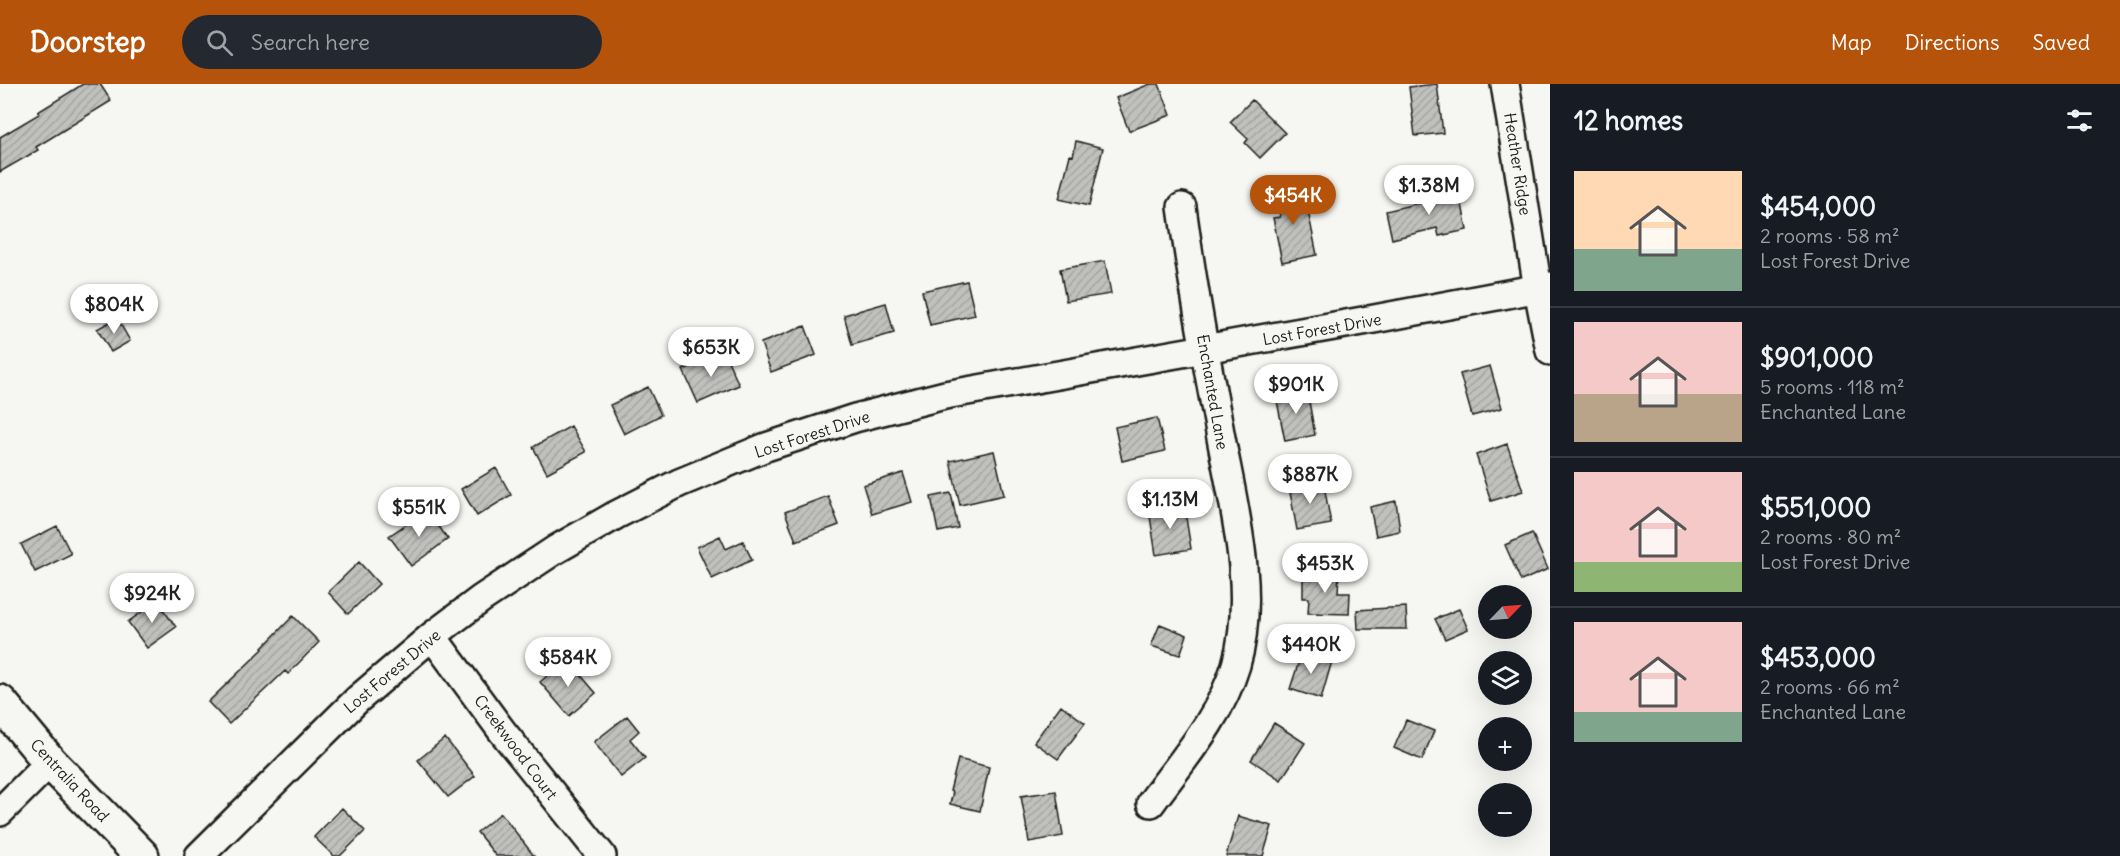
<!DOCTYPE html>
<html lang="en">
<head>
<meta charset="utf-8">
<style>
	:root { --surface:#171b24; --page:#242831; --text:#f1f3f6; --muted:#9ea1a6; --line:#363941; --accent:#b45309 }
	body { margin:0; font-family:Delius,sans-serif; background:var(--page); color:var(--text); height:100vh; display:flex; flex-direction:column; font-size:22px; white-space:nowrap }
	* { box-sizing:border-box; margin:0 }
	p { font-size:20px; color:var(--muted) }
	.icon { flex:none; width:33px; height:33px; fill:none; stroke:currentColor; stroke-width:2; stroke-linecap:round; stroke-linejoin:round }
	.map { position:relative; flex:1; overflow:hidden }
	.side { display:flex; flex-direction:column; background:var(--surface); width:570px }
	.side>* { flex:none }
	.needle { width:39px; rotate:65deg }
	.tools { position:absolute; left:1478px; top:501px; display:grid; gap:12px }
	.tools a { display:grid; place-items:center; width:54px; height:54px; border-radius:50%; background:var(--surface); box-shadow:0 6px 24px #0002; font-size:30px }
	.price { position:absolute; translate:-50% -51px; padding:0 14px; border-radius:21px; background:#fff; color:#222; font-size:20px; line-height:39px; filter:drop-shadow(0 2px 3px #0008) }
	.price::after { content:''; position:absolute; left:50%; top:36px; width:18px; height:14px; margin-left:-9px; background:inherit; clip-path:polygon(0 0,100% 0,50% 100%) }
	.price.active { background:var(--accent); color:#fff }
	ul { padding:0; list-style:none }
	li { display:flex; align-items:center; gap:18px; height:150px; padding:0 24px }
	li+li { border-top:2px solid var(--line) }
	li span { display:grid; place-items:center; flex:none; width:168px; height:120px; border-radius:0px; color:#555 }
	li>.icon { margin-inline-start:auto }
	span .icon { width:72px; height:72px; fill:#fffc; stroke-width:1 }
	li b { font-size:26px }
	h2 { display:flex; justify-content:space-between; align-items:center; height:72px; padding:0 24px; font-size:26px }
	header { display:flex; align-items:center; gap:36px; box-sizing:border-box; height:84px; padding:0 30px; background:var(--accent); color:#fff }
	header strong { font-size:28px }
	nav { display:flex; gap:33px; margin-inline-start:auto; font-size:21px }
	.search { width:420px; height:54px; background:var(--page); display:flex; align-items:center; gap:15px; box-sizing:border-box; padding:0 21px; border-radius:33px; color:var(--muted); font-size:22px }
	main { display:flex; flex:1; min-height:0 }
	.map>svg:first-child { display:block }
	.building { fill:url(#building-hatch); stroke:#1c1c1c; stroke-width:1.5 }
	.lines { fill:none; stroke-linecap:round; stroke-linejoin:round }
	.street-casing { stroke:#1c1c1c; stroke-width:32 }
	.secondary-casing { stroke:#1c1c1c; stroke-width:38 }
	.street { stroke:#f6f6f2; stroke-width:27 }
	.secondary { stroke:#f6f6f2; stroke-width:33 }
	.labels { text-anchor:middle; stroke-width:4.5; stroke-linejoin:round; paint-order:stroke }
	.street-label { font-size:16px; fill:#1c1c1c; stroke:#f6f6f2 }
</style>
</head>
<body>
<header>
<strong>Doorstep</strong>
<div class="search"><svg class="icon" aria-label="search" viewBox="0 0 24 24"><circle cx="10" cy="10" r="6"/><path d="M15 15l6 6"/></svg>Search here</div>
<nav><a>Map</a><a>Directions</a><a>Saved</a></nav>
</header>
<main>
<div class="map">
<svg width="1550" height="772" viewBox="0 0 1550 772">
	<defs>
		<pattern id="building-hatch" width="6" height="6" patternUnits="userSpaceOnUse" patternTransform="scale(1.5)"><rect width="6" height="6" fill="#c0c0bd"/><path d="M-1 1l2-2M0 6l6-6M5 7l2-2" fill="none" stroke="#a4a4a2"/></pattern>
	</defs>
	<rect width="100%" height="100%" fill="#f6f6f2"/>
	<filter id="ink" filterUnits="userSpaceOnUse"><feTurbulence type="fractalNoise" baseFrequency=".0167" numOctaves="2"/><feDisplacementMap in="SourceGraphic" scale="12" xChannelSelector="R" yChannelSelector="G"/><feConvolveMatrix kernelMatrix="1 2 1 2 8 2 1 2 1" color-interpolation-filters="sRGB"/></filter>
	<g filter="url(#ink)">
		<path class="building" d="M83 0H100L111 17 36 63 38 66 0 88V53L39 30 38 28Z
			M1150 0H1159L1171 31 1129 47 1116 14Z
			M1437 0 1443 49 1415 52 1409 3Z
			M1252 16 1285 49 1260 74 1245 59 1248 55 1230 38Z
			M1076 57 1103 64 1089 122 1059 115 1070 71 1073 72Z
			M1298 101 1305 128 1308 127 1317 171 1282 178 1273 134 1280 133 1275 106Z
			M1459 105 1467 146 1439 152 1437 144 1392 155 1386 127 1431 116 1430 111Z
			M1105 177 1111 210 1066 217 1060 185Z
			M967 197 975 231 930 241 922 207Z
			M886 219 894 249 852 261 844 231Z
			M117 234 130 257 111 268 97 245Z
			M805 242 816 271 771 288 761 259Z
			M724 268 739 301 698 319 683 286Z
			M1490 282 1502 324 1472 332 1460 290Z
			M648 303 661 331 624 350 610 321Z
			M1307 306 1315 351 1285 357 1276 312Z
			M1157 334 1165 367 1122 377 1115 343Z
			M571 342 586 368 547 389 533 363Z
			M1507 360 1523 407 1491 417 1476 371Z
			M994 367 1004 411 960 421 950 377Z
			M496 384 511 411 477 432 461 405Z
			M903 389 912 418 872 430 863 401Z
			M1323 396 1331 440 1297 446 1289 403Z
			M951 409 958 444 938 448 931 413Z
			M828 412 839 441 796 457 785 428Z
			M1396 417 1400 447 1376 452 1370 423Z
			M1184 421 1191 465 1156 471 1149 426Z
			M427 426 448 455 411 482 389 452Z
			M57 442 71 470 35 488 21 460Z
			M1532 449 1548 485 1521 497 1505 461Z
			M720 452 726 465 743 457 752 476 712 495 697 463Z
			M359 478 379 500 348 530 328 508Z
			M1309 487 1339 488 1338 509H1350L1349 530 1308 529 1309 514H1303V495H1309Z
			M157 517 176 543 147 564 128 538Z
			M1406 523 1407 545H1358L1357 526Z
			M1459 525 1468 545 1445 555 1435 535Z
			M293 532 319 558 288 590 285 587 229 640 208 618 263 565 262 564Z
			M1160 540 1187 551 1180 571 1151 562Z
			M1302 568 1332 577 1321 615 1290 605Z
			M567 575 596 609 569 632 540 598Z
			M1061 621 1085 639 1058 675 1034 658Z
			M627 632 639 647 630 655 645 674 621 693 594 658Z
			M1406 636 1434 647 1422 676 1394 664Z
			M1274 639 1305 659 1281 696 1251 676Z
			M445 654 475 692 448 713 418 676Z
			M958 675 989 683 980 727 950 720 953 708 950 707Z
			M1056 707 1063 752 1029 758 1021 712Z
			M342 724 365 747 340 772H334L314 753Z
			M501 729 534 772H496L477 748Z
			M1238 732 1272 742 1263 772H1226Z"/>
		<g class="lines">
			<defs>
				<path id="street" d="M1505 0 1538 205 1550 267
					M432 552 502 647 602 772
					M1151 719C1183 675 1220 634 1236 581 1258 506 1232 417 1219 343 1205 270 1192 197 1182 123
					M0 728 50 678
					M199 772 358 615 432 552 481 515 555 466 616 431 679 399 766 363 855 334 945 311 1374 235 1550 202"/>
				<path id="secondary" d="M0 618 50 678 142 772"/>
			</defs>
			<use href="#street" class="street-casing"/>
			<use href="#secondary" class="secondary-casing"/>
			<use href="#street" class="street"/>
			<use href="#secondary" class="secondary"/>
		</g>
	</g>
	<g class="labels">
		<g class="street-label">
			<text transform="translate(1518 80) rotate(81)" y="6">Heather Ridge</text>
			<text transform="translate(1322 245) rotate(-10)" y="6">Lost Forest Drive</text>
			<text transform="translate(1213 308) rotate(80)" y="6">Enchanted Lane</text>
			<text transform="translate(812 350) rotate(-18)" y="6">Lost Forest Drive</text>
			<text transform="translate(392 587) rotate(-40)" y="6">Lost Forest Drive</text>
			<text transform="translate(516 663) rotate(53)" y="6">Creekwood Court</text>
			<text transform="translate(70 696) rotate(47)" y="6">Centralia Road</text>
		</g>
	</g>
</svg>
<div class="tools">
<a><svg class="needle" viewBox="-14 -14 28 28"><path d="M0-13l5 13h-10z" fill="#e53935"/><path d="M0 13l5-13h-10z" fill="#9ea1a6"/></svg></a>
<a><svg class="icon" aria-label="layers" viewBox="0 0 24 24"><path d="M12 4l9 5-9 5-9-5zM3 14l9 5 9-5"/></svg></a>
<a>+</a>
<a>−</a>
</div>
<b class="price" style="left:1429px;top:132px">$1.38M</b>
<b class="price active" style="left:1293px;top:142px">$454K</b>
<b class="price" style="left:114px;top:251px">$804K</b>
<b class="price" style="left:711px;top:294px">$653K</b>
<b class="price" style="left:1296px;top:331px">$901K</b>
<b class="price" style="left:1310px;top:421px">$887K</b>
<b class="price" style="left:1170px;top:446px">$1.13M</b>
<b class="price" style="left:419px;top:454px">$551K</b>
<b class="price" style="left:1325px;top:510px">$453K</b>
<b class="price" style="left:152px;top:540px">$924K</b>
<b class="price" style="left:1311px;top:591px">$440K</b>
<b class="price" style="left:568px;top:604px">$584K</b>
</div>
<section class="side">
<h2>12 homes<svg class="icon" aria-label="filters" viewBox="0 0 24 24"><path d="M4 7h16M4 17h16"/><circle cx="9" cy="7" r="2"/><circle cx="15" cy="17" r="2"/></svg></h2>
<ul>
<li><span style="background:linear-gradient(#ffd9b3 65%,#7fa58c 0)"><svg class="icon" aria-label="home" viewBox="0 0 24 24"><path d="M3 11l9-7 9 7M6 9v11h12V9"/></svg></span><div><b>$454,000</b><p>2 rooms · 58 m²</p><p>Lost Forest Drive</p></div></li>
<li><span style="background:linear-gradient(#f6c9c9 60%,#b9a48a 0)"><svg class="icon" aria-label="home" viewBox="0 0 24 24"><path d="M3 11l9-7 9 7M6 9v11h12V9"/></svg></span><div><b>$901,000</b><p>5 rooms · 118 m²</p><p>Enchanted Lane</p></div></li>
<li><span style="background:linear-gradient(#f6c9c9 75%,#8fb573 0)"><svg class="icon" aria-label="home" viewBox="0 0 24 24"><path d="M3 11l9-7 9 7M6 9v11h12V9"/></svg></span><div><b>$551,000</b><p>2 rooms · 80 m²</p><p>Lost Forest Drive</p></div></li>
<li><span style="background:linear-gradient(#f6c9c9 75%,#7fa58c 0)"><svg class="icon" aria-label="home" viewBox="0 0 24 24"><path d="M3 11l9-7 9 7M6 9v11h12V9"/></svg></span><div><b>$453,000</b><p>2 rooms · 66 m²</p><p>Enchanted Lane</p></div></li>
</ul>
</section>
</main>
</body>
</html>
